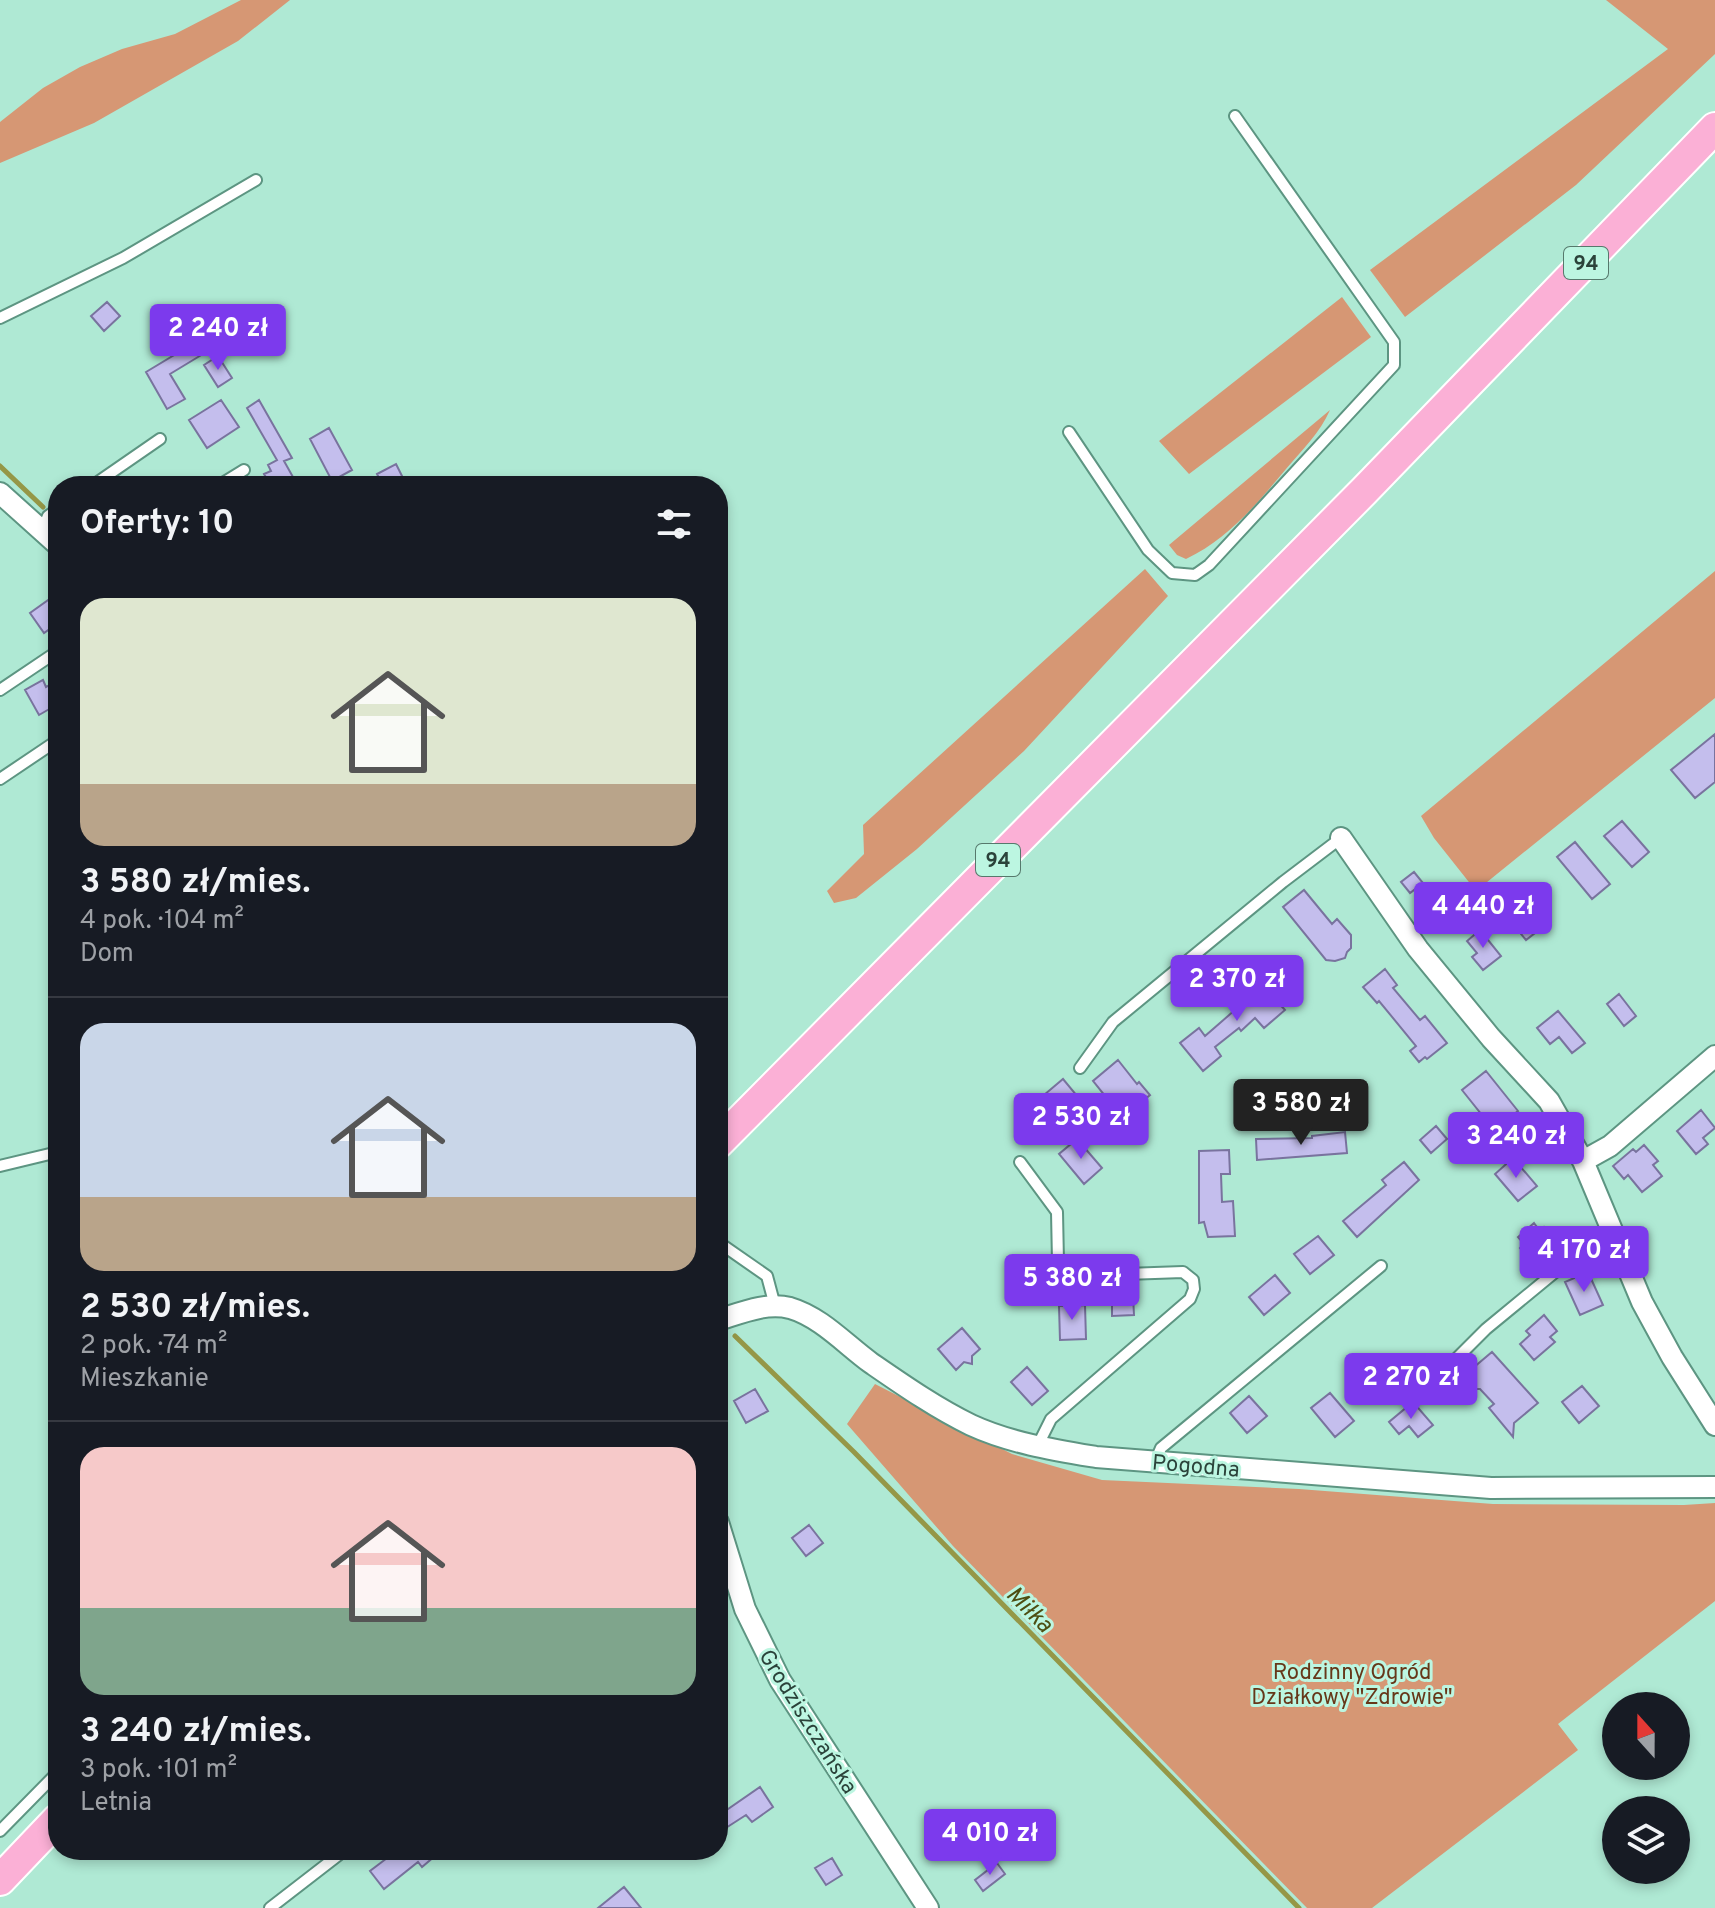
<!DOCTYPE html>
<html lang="pl">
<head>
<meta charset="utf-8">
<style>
	:root { --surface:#171b24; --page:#242831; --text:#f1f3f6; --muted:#9ea1a6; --line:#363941; --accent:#7c3aed }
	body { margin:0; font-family:Overpass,sans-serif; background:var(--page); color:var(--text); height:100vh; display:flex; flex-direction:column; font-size:30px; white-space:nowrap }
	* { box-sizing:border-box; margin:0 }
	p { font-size:26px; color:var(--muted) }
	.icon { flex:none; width:44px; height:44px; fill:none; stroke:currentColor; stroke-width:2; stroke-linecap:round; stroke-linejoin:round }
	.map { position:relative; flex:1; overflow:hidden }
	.side { position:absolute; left:48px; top:476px; width:680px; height:1384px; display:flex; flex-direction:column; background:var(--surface); border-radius:32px; box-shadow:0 4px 12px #0003 }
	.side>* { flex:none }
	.needle { width:52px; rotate:339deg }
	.tools { position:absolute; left:1602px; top:1692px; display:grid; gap:16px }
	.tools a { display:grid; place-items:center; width:88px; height:88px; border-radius:50%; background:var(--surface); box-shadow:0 4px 12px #0003; font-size:40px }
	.price { position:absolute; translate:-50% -68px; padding:0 18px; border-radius:8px; background:var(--accent); color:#fff; font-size:26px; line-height:52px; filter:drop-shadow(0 2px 4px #0008) }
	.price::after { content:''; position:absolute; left:50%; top:48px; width:24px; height:18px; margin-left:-12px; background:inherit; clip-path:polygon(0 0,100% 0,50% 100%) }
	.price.on { background:#222; color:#fff }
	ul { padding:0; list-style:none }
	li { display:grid; align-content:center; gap:16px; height:424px; padding:0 32px }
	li+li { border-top:2px solid var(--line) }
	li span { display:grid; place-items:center; height:248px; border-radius:24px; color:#555 }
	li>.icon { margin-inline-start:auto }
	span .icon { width:144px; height:144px; fill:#fffc; stroke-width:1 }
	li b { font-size:34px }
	h2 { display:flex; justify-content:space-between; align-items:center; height:96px; padding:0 32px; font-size:34px }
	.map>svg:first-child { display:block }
	.green { fill:#d69774 }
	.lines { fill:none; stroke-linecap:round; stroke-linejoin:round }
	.stream { stroke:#959747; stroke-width:5 }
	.building { fill:#c4beed; stroke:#79739e; stroke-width:2 }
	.service-casing { stroke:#5d9582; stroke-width:14 }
	.minor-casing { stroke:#5d9582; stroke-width:24 }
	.primary-casing { stroke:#fff; stroke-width:34 }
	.service { stroke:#fff; stroke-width:10 }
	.minor { stroke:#fff; stroke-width:20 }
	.primary { stroke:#fbb0d6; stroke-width:30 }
	.labels { text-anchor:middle; stroke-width:6; stroke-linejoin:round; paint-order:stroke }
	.shield { fill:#bcf6e1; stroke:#56796c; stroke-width:2 }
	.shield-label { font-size:20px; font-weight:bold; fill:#2b433a }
	.street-label { font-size:22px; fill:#2b433a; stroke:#bcf6e1 }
	.park-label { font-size:22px; fill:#663719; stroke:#bcf6e1 }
	.water-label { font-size:24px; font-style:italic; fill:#4d4e12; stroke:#bcf6e1 }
</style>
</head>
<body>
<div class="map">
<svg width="1715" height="1908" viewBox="0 0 1715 1908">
	<rect width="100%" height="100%" fill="#afe9d4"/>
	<path class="green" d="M241 0H290L238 41 94 123 0 163V122L43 88 80 67 122 49 175 34Z
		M1606 0H1715V54L1576 185 1405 317 1370 270 1668 49Z
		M1342 297 1371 337 1189 474 1159 441Z
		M1330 410C1320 433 1302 450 1286 469 1257 504 1228 539 1186 559L1177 555 1169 545Z
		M1145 569 1168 596 1024 751 917 849 856 898 834 903 827 891 864 854 863 825Z
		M1715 571V698L1476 891 1434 838 1421 816Z
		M875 1384 1012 1454 1102 1480 1299 1489 1493 1504 1684 1505 1715 1503V1601L1558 1724 1578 1750 1372 1908H1307L953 1546 847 1424Z"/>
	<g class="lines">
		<path class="stream" d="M0 466 43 507
			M55 519 58 522
			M735 1336 854 1452 1299 1908"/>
	</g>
	<path class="building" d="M107 302 120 316 104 331 91 316Z
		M196 342 203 354 170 374 185 399 167 409 146 372Z
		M218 356 232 378 218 387 204 365Z
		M221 400 239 427 207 448 189 420Z
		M259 400 292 458 284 461 298 486H271L264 474 271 471 268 465 277 460 247 408Z
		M329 428 352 470 332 481 310 439Z
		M396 464 407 486H383L377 474Z
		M58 593V623L44 633 30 613Z
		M43 680 46 687 53 683 58 693V704L39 715 25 690Z
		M1715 734V782L1695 798 1671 770Z
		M1622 821 1649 852 1632 867 1604 836Z
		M1575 842 1610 884 1592 899 1557 857Z
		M1414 872 1423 883 1410 893 1401 882Z
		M1304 890 1332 924 1337 919 1351 935V948L1347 952 1345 958 1335 961 1326 960 1283 907Z
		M1518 893 1544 926 1526 940 1500 908Z
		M1480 930 1501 956 1483 970 1472 957 1477 953 1467 941Z
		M1385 969 1397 985 1393 988 1420 1020 1425 1016 1447 1043 1427 1059 1425 1057 1419 1062 1410 1051 1416 1046 1379 1001 1377 1003 1363 987Z
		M1274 976 1288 991 1277 1001 1285 1010 1264 1028 1255 1018 1241 1031 1239 1028 1215 1047 1221 1056 1203 1071 1180 1043 1199 1028 1205 1036Z
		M1619 994 1636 1016 1624 1026 1607 1004Z
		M1558 1011 1585 1043 1572 1053 1559 1037 1550 1044 1537 1028Z
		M1118 1060 1137 1084 1139 1082 1150 1095 1127 1114 1138 1127 1120 1141 1101 1117 1114 1107 1093 1081Z
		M1486 1071 1518 1111 1494 1130 1462 1090Z
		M1063 1079 1078 1097 1066 1107 1071 1113 1058 1124 1038 1100Z
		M1701 1110 1715 1128 1703 1138 1708 1144 1696 1154 1677 1131Z
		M1436 1126 1447 1139 1431 1153 1420 1140Z
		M1345 1132 1347 1153 1257 1160 1256 1139 1312 1138V1136Z
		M1077 1139 1102 1168 1084 1184 1059 1154Z
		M1644 1145 1658 1161 1653 1165 1662 1176 1642 1192 1628 1175 1624 1179 1613 1166 1633 1149 1636 1152Z
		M1229 1150 1230 1174H1221L1222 1202 1233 1201 1235 1236 1208 1237 1204 1222 1199 1223V1151Z
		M1513 1158 1537 1186 1518 1201 1495 1174Z
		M1404 1162 1419 1180 1357 1237 1343 1221 1386 1185 1382 1180Z
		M1534 1223 1540 1231 1544 1227 1559 1244 1534 1265 1520 1248 1524 1244 1518 1237Z
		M1318 1236 1334 1255 1310 1274 1294 1254Z
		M1588 1272 1603 1305 1580 1315 1565 1282Z
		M1275 1275 1290 1293 1264 1315 1249 1297Z
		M1133 1296 1134 1315 1112 1316V1298Z
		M1085 1305 1086 1339 1060 1340 1059 1306Z
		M1544 1315 1557 1331 1550 1337 1555 1342 1534 1360 1520 1344 1530 1335 1526 1331Z
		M962 1328 980 1349 972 1356V1364L964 1362 956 1370 938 1349Z
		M1492 1352 1538 1403 1514 1423 1513 1437 1489 1408 1494 1404 1480 1389H1473L1474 1380 1467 1373Z
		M1027 1367 1048 1391 1032 1405 1011 1382Z
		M1582 1386 1599 1406 1579 1423 1562 1402Z
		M755 1389 768 1411 746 1423 734 1401Z
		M1330 1393 1354 1421 1335 1437 1311 1408Z
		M1249 1396 1267 1416 1247 1433 1230 1413Z
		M1413 1402 1433 1425 1418 1437 1409 1426 1399 1434 1389 1422Z
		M809 1525 823 1543 806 1556 792 1538Z
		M760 1787 773 1807 752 1822 746 1815 718 1833V1816Z
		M407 1850H442L422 1867 418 1862 384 1889 370 1871 395 1852 400 1857Z
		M832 1858 842 1875 826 1885 815 1868Z
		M997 1863 1005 1874 983 1891 975 1880Z
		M624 1887 641 1908H598Z"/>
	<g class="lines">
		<defs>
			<path id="service" d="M0 318 123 258 256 180
				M1069 432 1148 550 1172 573 1195 575 1209 565 1394 365V342L1235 116
				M92 486 160 439
				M218 486 244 470
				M42 530 48 516 58 509
				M0 690 58 651
				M0 779 58 740
				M1080 1068 1113 1022 1283 882 1341 838
				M1020 1162 1057 1212 1058 1262 1069 1276 1183 1272 1193 1280 1194 1289 1190 1299 1051 1419 1037 1447
				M0 1166 58 1152
				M721 1244 767 1276 775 1306
				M1450 1365 1486 1329 1588 1245 1613 1234
				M1155 1462 1161 1448 1381 1266
				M0 1831 58 1772
				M270 1908 345 1850"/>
			<path id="minor" d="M0 493 58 545
				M1341 838 1418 949 1491 1038 1549 1101 1583 1161 1642 1302 1672 1357 1715 1425
				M1583 1161 1610 1146 1715 1056
				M718 1320C741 1313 766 1302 790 1308 821 1317 846 1345 871 1363 903 1385 936 1408 971 1425 1010 1443 1054 1450 1096 1457L1491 1488 1715 1487
				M718 1522 745 1609 780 1680 928 1908"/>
			<path id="primary" d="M718 1143 1364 491 1715 128
				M0 1880 58 1819"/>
		</defs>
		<use href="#service" class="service-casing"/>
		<use href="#minor" class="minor-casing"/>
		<use href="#primary" class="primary-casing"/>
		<use href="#service" class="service"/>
		<use href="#minor" class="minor"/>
		<use href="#primary" class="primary"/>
	</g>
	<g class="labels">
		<g class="shield">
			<rect x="1564" y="247" width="44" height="32" rx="6"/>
			<rect x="976" y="844" width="44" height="32" rx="6"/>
		</g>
		<g class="shield-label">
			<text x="1586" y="270">94</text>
			<text x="998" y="867">94</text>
		</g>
		<g class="street-label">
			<text transform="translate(1196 1465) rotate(5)" y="8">Pogodna</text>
			<text transform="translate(809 1721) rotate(58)" y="8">Grodziszczańska</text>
		</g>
		<g class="park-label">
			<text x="1352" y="1679">Rodzinny Ogród<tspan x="1352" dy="25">Działkowy "Zdrowie"</tspan></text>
		</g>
		<g class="water-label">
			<text transform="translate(1030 1609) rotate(45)" y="8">Miłka</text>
		</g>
	</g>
</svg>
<div class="tools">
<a><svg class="needle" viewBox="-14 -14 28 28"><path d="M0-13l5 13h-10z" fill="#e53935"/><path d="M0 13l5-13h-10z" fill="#9ea1a6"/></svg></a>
<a><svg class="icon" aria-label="layers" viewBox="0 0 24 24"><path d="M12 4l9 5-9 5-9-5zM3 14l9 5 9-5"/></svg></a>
</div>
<b class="price" style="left:218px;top:372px">2 240 zł</b>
<b class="price" style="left:1483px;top:950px">4 440 zł</b>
<b class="price" style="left:1237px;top:1023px">2 370 zł</b>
<b class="price on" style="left:1301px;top:1147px">3 580 zł</b>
<b class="price" style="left:1081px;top:1161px">2 530 zł</b>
<b class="price" style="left:1516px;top:1180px">3 240 zł</b>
<b class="price" style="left:1584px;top:1294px">4 170 zł</b>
<b class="price" style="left:1072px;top:1322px">5 380 zł</b>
<b class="price" style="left:1411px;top:1421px">2 270 zł</b>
<b class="price" style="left:990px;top:1877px">4 010 zł</b>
<section class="side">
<h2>Oferty: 10<svg class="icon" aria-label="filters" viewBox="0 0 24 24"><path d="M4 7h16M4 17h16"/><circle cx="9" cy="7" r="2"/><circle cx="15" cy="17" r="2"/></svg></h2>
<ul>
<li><span style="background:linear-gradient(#dfe7d0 75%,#b9a48a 0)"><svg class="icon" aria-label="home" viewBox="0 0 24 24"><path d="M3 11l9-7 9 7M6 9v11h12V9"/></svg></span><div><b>3 580 zł/mies.</b><p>4 pok. · 104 m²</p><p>Dom</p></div></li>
<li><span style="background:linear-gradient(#c9d6e8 70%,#b9a48a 0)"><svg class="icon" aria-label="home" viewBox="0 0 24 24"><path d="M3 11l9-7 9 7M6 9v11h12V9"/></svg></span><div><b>2 530 zł/mies.</b><p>2 pok. · 74 m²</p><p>Mieszkanie</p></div></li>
<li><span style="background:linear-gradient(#f6c9c9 65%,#7fa58c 0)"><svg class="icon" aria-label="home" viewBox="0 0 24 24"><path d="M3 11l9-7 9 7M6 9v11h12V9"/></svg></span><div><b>3 240 zł/mies.</b><p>3 pok. · 101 m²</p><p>Letnia</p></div></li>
</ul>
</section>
</div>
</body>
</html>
